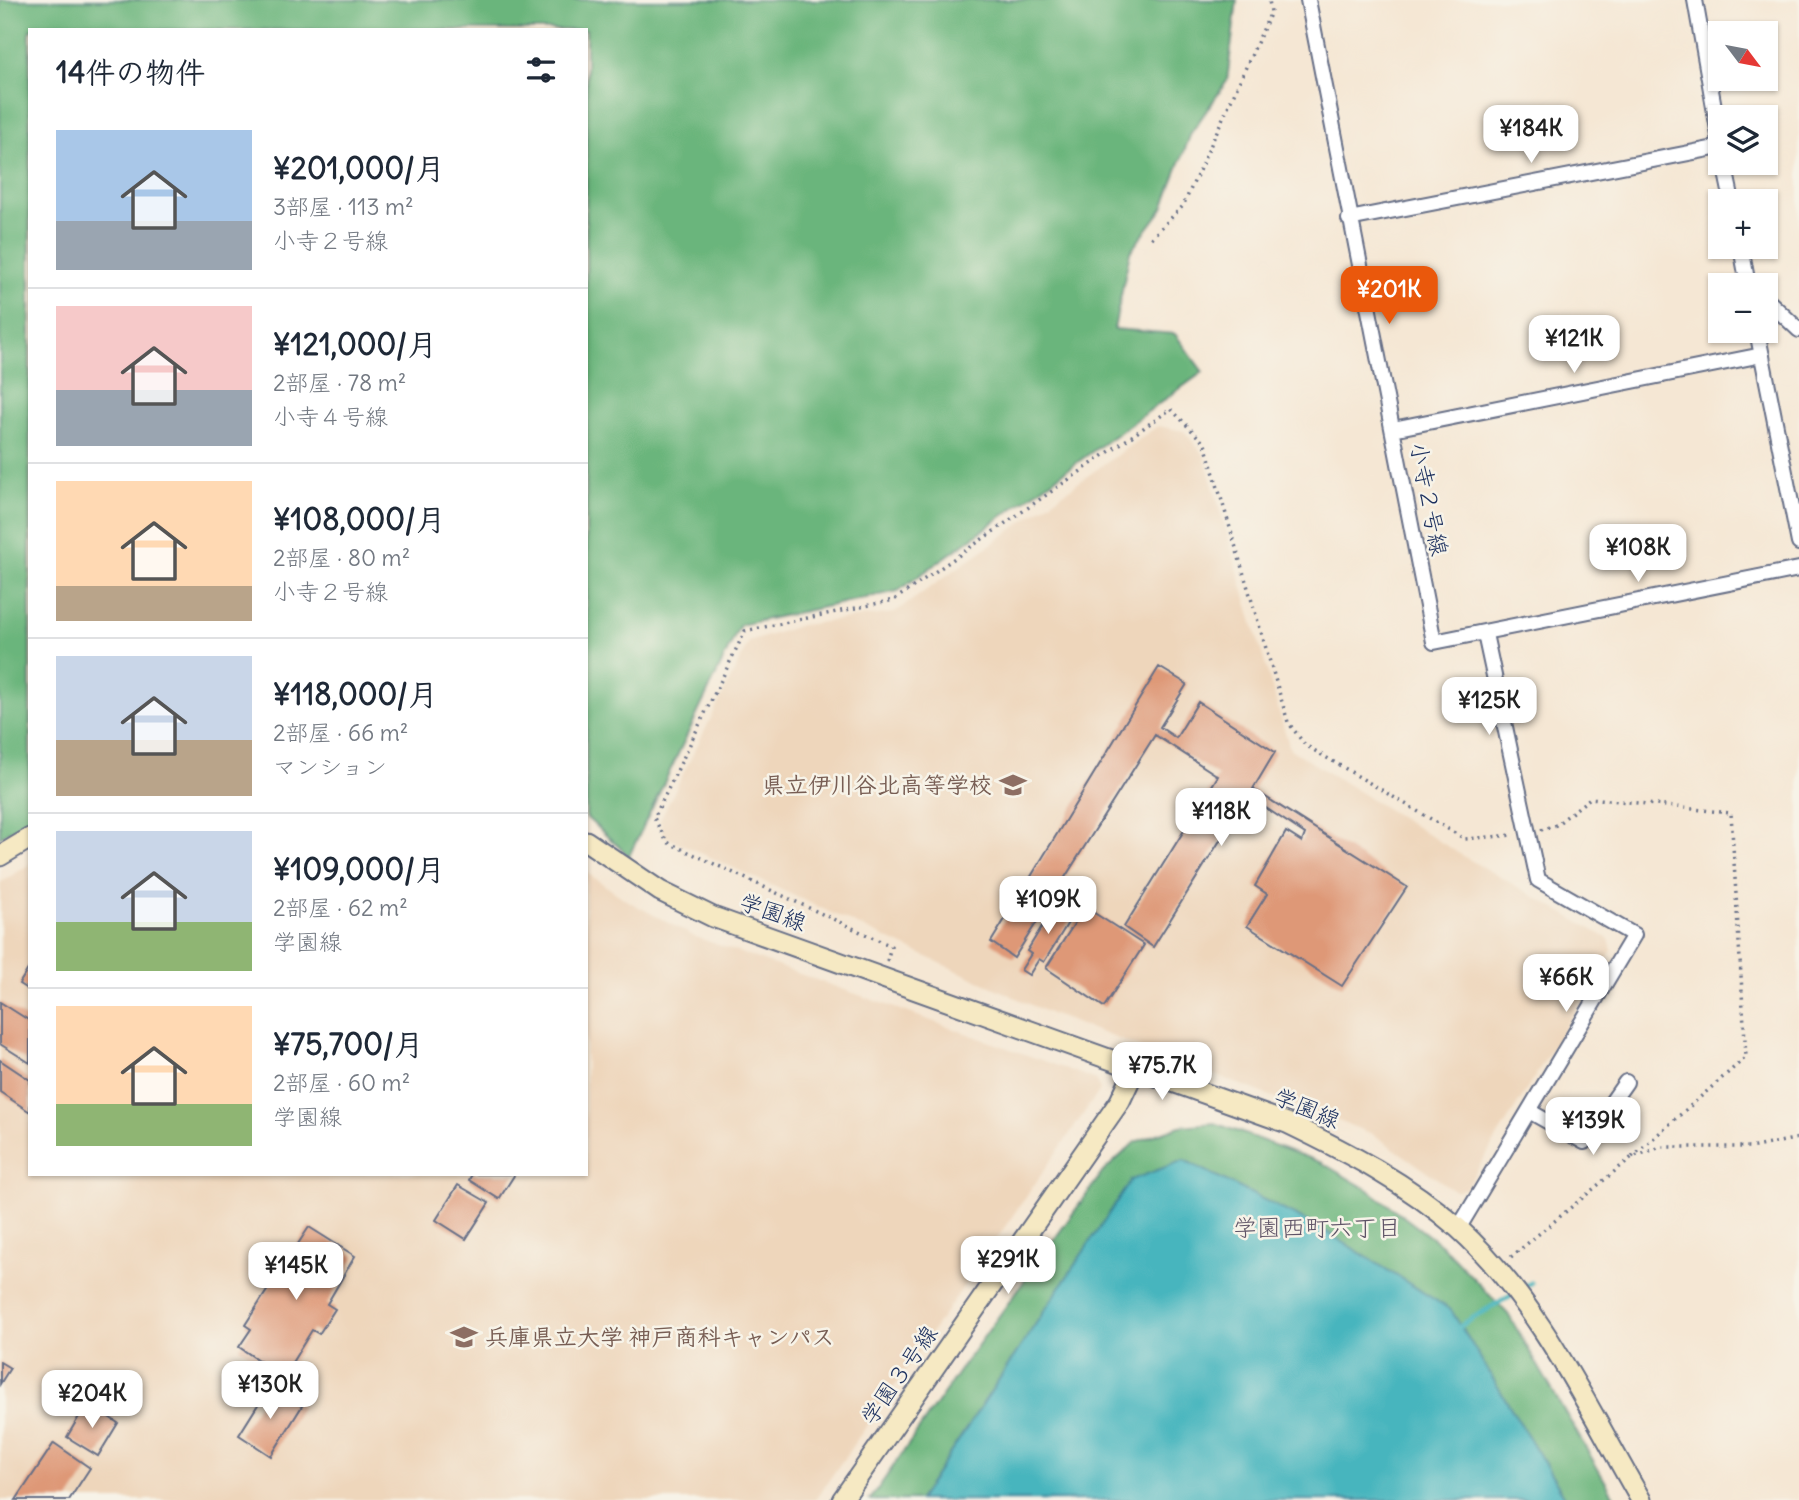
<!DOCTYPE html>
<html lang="ja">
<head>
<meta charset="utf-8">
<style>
	:root { --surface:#fff; --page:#f2f2f3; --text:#1f2937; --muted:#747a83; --line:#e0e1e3; --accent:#ea580c }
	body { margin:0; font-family:Delius,"Klee One",sans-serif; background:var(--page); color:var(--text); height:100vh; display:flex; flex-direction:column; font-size:26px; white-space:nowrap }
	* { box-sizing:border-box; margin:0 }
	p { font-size:23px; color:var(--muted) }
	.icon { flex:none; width:38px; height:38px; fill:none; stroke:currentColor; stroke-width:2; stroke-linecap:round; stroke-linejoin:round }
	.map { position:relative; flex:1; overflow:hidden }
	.details { position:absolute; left:28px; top:28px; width:560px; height:1148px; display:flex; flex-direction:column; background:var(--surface); border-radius:0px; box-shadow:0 2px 5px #0004 }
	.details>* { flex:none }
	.needle { width:46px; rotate:122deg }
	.tools { position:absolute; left:1708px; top:21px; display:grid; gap:14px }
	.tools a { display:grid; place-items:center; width:70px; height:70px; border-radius:0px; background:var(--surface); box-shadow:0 2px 5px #0004; font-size:35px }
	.price { position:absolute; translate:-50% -60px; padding:0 16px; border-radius:14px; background:#fff; color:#222; font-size:23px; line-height:46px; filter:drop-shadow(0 2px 4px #0008) }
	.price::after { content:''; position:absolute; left:50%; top:42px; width:21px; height:16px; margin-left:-10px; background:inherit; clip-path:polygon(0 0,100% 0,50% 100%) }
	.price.selected { background:var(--accent); color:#fff }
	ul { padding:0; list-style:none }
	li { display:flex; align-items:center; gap:21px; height:175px; padding:0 28px }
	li+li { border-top:2px solid var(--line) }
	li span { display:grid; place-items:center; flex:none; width:196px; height:140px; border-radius:0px; color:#555 }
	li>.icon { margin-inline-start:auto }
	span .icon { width:84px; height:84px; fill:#fffc; stroke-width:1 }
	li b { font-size:30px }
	h2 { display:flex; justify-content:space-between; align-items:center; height:84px; padding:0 28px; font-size:30px }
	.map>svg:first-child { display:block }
	.built { fill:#eed6bb }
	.forest { fill:#6ab57c; stroke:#42726d; stroke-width:2 }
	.water { fill:#46b5be; stroke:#30728e; stroke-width:2 }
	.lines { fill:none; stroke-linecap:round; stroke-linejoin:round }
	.stream { stroke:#46b5be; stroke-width:5 }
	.building { fill:#de9877 }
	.street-casing { stroke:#676f87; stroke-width:18 }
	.secondary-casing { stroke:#676f87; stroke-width:23 }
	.path { stroke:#676f87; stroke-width:3.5; stroke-dasharray:2 5; stroke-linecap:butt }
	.street { stroke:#fff; stroke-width:14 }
	.secondary { stroke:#f6e9c3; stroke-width:19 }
	.labels { text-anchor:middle; stroke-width:5; stroke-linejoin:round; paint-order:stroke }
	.street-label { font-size:23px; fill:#1b2f5e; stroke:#f7f3e8 }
	.education-label { font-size:23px; font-weight:bold; fill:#785e54; stroke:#f7f3e8; text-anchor:end }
	.neighbourhood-label { font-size:24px; fill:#5f5467; stroke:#f7f3e8 }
</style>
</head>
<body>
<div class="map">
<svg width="1799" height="1500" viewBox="0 0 1799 1500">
	<rect width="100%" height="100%" fill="#f7f3e8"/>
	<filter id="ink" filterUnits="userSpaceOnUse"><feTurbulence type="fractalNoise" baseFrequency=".0143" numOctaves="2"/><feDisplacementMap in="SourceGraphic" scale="14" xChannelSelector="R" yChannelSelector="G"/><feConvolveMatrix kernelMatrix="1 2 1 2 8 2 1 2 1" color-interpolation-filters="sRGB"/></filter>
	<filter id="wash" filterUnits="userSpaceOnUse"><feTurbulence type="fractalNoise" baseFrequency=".00686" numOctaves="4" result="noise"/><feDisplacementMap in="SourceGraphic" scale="28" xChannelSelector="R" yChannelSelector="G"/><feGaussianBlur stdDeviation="1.57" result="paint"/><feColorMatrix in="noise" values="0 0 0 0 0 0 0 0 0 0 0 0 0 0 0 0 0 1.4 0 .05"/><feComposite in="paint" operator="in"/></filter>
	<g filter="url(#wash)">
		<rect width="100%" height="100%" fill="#f5e7d4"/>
		<path class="built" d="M1158 426 1184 431 1204 455 1290 749 1463 856 1609 939 1612 951 1466 1188 1455 1191 1373 1134 1051 1014 664 836 660 820 749 642 801 625 894 613Z
			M30 864V1174H586V872L626 900 693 936 1097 1080 1100 1090 815 1500H0V883Z"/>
		<path class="forest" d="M0 0H1237L1227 81 1191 133 1163 208 1130 252 1114 329 1175 334 1203 372 898 591 740 625 629 856 586 817V30H30V819L0 837Z
			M1215 1123 1322 1163 1370 1191 1441 1245 1508 1314 1616 1500H1567L1450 1310 1322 1229 1184 1160 1131 1181 919 1500H870L962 1367 1103 1172 1135 1142 1180 1126Z"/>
		<path class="water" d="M1184 1160 1322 1229 1451 1310 1567 1500H919L1131 1180Z"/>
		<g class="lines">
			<path class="stream" d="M1520 1290 1531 1283
				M1460 1326 1511 1295"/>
		</g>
		<g id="blocks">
			<path class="building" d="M1159 667 1187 684 1160 727 1176 738 1198 702 1275 752 1253 789 1407 887 1342 986 1247 926 1267 894 1255 886 1286 832 1302 842 1305 834 1248 796 1153 947 1124 927 1218 776 1155 735 1014 958 991 942Z
				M1057 902 1074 913 1044 962 1039 959 1029 975 1021 970 1031 954 1027 951Z
				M1085 907 1144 945 1104 1007 1046 968Z
				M30 966V991L19 984Z
				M0 1002 30 1021V1063L0 1044Z
				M0 1060 30 1080V1112L0 1092Z
				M472 1174H515L499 1199 469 1180Z
				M458 1185 489 1203 466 1239 436 1220Z
				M309 1227 355 1256 327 1304 335 1309 319 1334 312 1330 283 1377 239 1347 251 1329 245 1325 270 1286 260 1280 263 1273 275 1279Z
				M0 1362 10 1368 0 1384Z
				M269 1387 302 1406 271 1456 239 1435Z
				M87 1403 118 1423 98 1456 67 1437Z
				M54 1443 90 1468 69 1500H16Z"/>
		</g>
	</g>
	<g filter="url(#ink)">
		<use href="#blocks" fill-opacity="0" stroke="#676f87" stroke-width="2"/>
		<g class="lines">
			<defs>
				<path id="street" d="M1308 0 1434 642 1799 569
					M1695 0 1720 141
					M1724 163 1732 201
					M1349 219 1720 147
					M1741 247 1748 285
					M1766 299 1799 330
					M1757 331 1799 543
					M1393 429 1762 355
					M1529 1111 1584 1142 1626 1082
					M1458 1229 1634 935 1538 880 1485 634"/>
				<path id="secondary" d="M586 841 660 891 713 917 1287 1123C1347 1152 1407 1183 1458 1228 1539 1301 1587 1407 1641 1500
					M0 856 30 838
					M842 1500 1120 1101 1135 1069"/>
			</defs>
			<use href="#street" class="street-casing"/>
			<use href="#secondary" class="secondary-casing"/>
			<path class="path" d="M1151 238 1183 206 1271 12 1269 0
				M1541 830 1556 825 1590 798 1731 813 1746 1057 1632 1157
				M887 961 891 946 667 842 654 818 745 631 894 600 1171 409 1205 444 1288 722 1305 745 1465 839 1513 835
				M1511 1257 1632 1157 1661 1147H1755L1799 1138"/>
			<use href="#street" class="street"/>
			<use href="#secondary" class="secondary"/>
		</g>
	</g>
	<defs>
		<symbol id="school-bare" viewBox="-9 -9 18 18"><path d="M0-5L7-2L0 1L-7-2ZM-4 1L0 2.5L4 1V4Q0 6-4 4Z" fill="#8d6e63" stroke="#f7f3e8" stroke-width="2.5" paint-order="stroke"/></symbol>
		<symbol id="university-bare" viewBox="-9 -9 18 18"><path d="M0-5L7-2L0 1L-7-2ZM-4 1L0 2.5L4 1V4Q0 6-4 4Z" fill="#8d6e63" stroke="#f7f3e8" stroke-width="2.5" paint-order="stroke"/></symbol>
	</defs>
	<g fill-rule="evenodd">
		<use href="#school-bare" x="994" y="766" width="38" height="38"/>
		<use href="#university-bare" x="445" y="1318" width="38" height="38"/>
	</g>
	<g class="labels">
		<g class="street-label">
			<text transform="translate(1429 499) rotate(79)" y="8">小寺２号線</text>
			<text transform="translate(773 912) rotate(20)" y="8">学園線</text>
			<text transform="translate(1307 1108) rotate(23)" y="8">学園線</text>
			<text transform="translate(899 1375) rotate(-55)" y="8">学園３号線</text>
		</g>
		<g class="education-label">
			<text x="992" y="793">県立伊川谷北高等学校</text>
			<text x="485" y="1345" text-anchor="start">兵庫県立大学 神戸商科キャンパス</text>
		</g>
		<g class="neighbourhood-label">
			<text x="1317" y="1236">学園西町六丁目</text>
		</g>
	</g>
</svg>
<div class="tools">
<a><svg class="needle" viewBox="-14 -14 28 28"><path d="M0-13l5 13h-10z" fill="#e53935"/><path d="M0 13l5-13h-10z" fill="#747a83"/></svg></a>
<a><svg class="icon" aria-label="layers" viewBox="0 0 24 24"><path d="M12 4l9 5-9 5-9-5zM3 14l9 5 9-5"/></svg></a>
<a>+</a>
<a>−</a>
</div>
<b class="price" style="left:1531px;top:165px">¥184K</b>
<b class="price selected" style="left:1389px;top:326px">¥201K</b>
<b class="price" style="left:1574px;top:375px">¥121K</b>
<b class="price" style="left:1638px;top:584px">¥108K</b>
<b class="price" style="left:1489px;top:737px">¥125K</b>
<b class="price" style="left:1221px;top:848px">¥118K</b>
<b class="price" style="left:1048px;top:936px">¥109K</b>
<b class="price" style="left:1566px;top:1014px">¥66K</b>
<b class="price" style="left:1162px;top:1102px">¥75.7K</b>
<b class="price" style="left:1593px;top:1157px">¥139K</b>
<b class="price" style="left:1008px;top:1296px">¥291K</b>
<b class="price" style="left:296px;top:1302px">¥145K</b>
<b class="price" style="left:270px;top:1421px">¥130K</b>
<b class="price" style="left:92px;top:1430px">¥204K</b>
<section class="details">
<h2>14件の物件<svg class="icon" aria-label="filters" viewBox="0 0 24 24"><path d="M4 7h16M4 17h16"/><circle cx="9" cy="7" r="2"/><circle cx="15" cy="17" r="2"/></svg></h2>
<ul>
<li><span style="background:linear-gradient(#a9c7e8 65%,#9aa5b1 0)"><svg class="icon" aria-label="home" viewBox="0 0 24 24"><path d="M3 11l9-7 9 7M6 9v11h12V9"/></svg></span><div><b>¥201,000/月</b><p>3部屋 · 113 m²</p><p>小寺２号線</p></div></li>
<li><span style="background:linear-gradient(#f6c9c9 60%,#9aa5b1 0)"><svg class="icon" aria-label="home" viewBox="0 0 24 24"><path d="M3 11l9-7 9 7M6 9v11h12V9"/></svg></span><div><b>¥121,000/月</b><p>2部屋 · 78 m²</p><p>小寺４号線</p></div></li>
<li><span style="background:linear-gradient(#ffd9b3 75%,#b9a48a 0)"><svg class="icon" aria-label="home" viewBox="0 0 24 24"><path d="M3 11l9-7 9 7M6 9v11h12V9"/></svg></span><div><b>¥108,000/月</b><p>2部屋 · 80 m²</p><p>小寺２号線</p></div></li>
<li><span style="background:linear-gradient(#c9d6e8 60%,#b9a48a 0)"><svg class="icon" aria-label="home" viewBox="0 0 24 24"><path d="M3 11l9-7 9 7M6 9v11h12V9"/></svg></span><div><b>¥118,000/月</b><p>2部屋 · 66 m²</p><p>マンション</p></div></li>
<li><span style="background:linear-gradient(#c9d6e8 65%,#8fb573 0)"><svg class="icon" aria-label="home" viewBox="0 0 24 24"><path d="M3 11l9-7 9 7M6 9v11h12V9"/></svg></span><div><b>¥109,000/月</b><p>2部屋 · 62 m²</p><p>学園線</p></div></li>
<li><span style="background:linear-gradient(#ffd9b3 70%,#8fb573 0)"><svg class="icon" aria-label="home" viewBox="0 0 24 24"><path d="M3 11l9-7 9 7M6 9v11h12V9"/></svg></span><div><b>¥75,700/月</b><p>2部屋 · 60 m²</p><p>学園線</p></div></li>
</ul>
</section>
</div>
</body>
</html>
